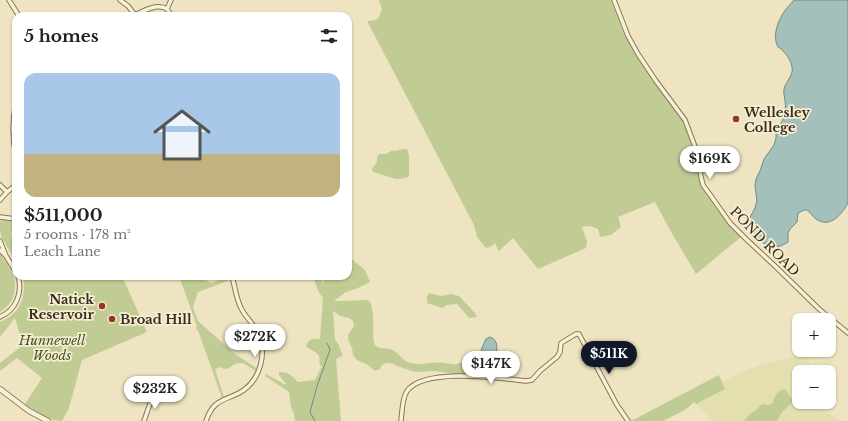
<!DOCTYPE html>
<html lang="en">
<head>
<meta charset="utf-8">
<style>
	:root { --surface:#fff; --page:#f2f2f2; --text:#202124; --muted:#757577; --line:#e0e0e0; --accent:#111827 }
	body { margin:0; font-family:"Libre Baskerville",serif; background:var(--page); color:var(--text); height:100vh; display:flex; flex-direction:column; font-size:15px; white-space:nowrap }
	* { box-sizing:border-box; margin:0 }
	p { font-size:13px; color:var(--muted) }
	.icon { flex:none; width:22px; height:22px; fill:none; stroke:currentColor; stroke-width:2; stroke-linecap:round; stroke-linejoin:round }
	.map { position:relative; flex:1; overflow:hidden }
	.sheet { position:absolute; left:12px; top:12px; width:340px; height:268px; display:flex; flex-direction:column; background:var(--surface); border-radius:12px; box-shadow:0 1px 3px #0004 }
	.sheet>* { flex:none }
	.controls { position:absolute; left:792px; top:313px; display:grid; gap:8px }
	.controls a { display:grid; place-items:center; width:44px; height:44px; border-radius:8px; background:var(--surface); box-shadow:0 1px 3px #0004; font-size:20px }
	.price { position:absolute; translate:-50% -34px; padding:0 9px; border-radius:14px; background:#fff; color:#222; font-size:13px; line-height:26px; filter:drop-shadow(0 1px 2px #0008) }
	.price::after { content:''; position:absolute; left:50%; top:24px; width:12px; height:9px; margin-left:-6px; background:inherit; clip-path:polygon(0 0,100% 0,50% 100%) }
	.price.active { background:var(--accent); color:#fff }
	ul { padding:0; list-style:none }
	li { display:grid; align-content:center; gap:8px; height:212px; padding:0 12px }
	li+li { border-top:1px solid var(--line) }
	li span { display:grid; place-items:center; height:124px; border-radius:12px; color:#555 }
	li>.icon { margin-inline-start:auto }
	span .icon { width:72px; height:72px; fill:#fffc; stroke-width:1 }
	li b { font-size:17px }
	h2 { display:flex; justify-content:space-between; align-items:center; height:48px; padding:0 12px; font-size:17px }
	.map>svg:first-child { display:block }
	.farmland { fill:#e3dfaf }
	.green { fill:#c1cc95 }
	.water { fill:#a4c0ba; stroke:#6b8e88 }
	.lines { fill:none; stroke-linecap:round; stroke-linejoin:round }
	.stream { stroke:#6b8e88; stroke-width:1 }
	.minor-casing { stroke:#877659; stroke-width:5.5 }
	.tertiary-casing { stroke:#877659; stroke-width:6 }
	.minor { stroke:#f9f1d5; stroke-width:3.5 }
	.tertiary { stroke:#f9f1d5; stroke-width:4.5 }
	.poi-dot { fill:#963229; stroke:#f5eed1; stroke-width:1.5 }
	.labels { text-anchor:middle; stroke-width:3.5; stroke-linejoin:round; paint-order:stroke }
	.poi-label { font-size:13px; font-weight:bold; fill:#372c1d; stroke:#f5eed1; text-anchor:start }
	.street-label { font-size:13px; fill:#372c1d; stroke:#f5eed1 }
	.park-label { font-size:13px; font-style:italic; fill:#435324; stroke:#f5eed1 }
</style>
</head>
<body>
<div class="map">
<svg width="848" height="421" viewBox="0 0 848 421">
	<rect width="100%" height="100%" fill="#eee4c1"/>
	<path class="farmland" d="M809 355 810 363 833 360 825 372H799V402H821V410L843 421H712L696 404 725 389 722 382 742 372 758 366 780 360 794 357Z"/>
	<path class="green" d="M379 0H611L624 34 660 90 683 121 692 144 696 170 701 183 729 223 741 237 696 274 670 230 655 202 618 217 621 227 611 235 600 237 598 229 590 226 582 227 587 241 586 248 538 269 513 238 499 251 495 243 492 246 487 248 485 247 477 237 474 225 367 21C377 21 379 19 382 9Z
		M404 149H407L409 155V176L406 178 396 179 373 172 372 169 377 162V157L379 154H386L393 150 394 151Z
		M2 219 13 220 11 236 16 242V261L9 250 2 238 0 231V221Z
		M0 253C4 260 9 266 12 272 19 287 14 304 0 312Z
		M348 256 365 270 370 282 358 288 346 292 334 301H343L367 300 370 302C372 307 373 312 373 318 374 324 372 341 375 345 378 349 386 348 390 349 398 352 402 360 410 363 421 366 433 361 445 363 449 363 452 365 457 364 461 363 466 360 469 356L474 357C478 364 478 371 472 377L436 371 415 372 400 367 391 363H386L381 366 380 369 375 371 368 365 357 360 353 355 352 348 348 340V335L354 326 353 321 349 318 340 316 333 311 335 340 339 345 340 350C342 352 343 354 342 356L336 359 341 421H295L294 414 291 407 289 392 265 376 266 374 284 384H286L279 375V372C288 371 293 377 298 382L315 380 322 366H320C319 363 320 359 319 356 317 351 309 350 306 346 309 339 312 338 320 339L323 298 318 291 313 276H320L323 284 324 276H348Z
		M23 276H44L48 280 58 276H122L147 332 82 360 69 408 62 421C48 421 36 412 25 404L42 378 17 358 0 371V363L23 345 15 318 0 337V322C21 313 26 297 23 276Z
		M179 276H199L211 283 231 276 233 279 198 292 193 307 198 321 235 354 258 369 257 372C252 369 245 363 240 363 231 362 231 373 220 367L215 369 224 397 222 398 199 333 196 328 197 326Z
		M430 293 441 296 451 294 459 296 475 313 477 317 469 318 457 304 447 305 442 308 431 304H428C426 299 426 296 430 293Z
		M719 375 725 389 696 404 694 402 685 410 663 421H631Z
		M784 389C787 391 787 392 789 395 791 398 793 398 792 403L783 411 779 417 777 421H744L751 413 755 411 762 404 769 405 772 404C774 398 777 391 784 389Z"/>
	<path class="water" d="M794 0H848V203C842 214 830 229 816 219 813 217 811 213 807 210H804L798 213 797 222 790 229 788 233V242C786 243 782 246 780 246 770 249 756 240 751 232 749 229 748 226 747 223L755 208 757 201 755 186 756 179 760 171 764 159 774 145 776 138V130C783 123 787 111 785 101 785 97 783 94 784 89 786 81 794 75 792 67 791 61 787 55 783 51 782 49 780 48 778 47 772 36 778 21 784 12 787 7 791 4 794 0Z
		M490 337C503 342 495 360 487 366 486 367 483 369 481 369L479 368C478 357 481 349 486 339Z"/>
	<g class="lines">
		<path class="stream" d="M315 421 310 412 317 386 330 350 327 343"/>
		<defs>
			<path id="minor" d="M9 0 19 16
				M120 0 128 6 135 15
				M171 0 167 9 172 16
				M614 0 628 36 638 54 656 81 685 120 697 152 701 177 703 185 711 196 730 223 746 239 776 267 819 309 848 333
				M133 16C143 11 157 3 167 9
				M16 102C12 120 12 137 16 156
				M0 185 7 192
				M0 200 7 192 16 185
				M0 217 16 219
				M0 241 6 256 16 272
				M0 250 6 256
				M0 317C16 310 23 293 18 276
				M144 421 153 395
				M206 421C213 400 223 401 239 393 261 381 268 352 257 331 253 323 245 317 241 308 236 298 235 287 232 276
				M401 421C402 413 402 398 407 391 424 367 499 378 526 381L532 380 540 371 557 357 560 352 561 343 576 334H579L617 405 628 421"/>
			<path id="tertiary" d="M0 389 29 411 48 421"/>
		</defs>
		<use href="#minor" class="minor-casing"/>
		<use href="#tertiary" class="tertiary-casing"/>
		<use href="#minor" class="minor"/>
		<use href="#tertiary" class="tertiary"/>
	</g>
	<g class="poi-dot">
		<circle cx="736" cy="119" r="4"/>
		<circle cx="102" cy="306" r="4"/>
		<circle cx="112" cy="319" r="4"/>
	</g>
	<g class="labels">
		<g class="poi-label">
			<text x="744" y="117">Wellesley<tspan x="744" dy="15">College</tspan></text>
			<text x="94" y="304" text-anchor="end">Natick<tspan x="94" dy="15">Reservoir</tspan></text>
			<text x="120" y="324">Broad Hill</text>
		</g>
		<g class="street-label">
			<text transform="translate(765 241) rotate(45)" y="5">POND ROAD</text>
		</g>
		<g class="park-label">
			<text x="52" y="345">Hunnewell<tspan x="52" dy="15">Woods</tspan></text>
		</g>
	</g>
</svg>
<div class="controls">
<a>+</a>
<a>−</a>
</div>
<b class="price" style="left:710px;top:180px">$169K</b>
<b class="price" style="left:255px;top:358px">$272K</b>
<b class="price active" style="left:609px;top:375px">$511K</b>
<b class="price" style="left:491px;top:385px">$147K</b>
<b class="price" style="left:155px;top:410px">$232K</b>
<section class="sheet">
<h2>5 homes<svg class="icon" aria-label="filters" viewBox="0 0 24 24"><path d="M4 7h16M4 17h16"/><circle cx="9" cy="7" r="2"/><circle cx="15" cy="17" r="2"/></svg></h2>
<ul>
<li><span style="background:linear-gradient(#a9c7e8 65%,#c2b280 0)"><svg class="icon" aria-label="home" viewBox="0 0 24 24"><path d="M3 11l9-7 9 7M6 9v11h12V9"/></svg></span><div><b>$511,000</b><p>5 rooms · 178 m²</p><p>Leach Lane</p></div></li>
</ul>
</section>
</div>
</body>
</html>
